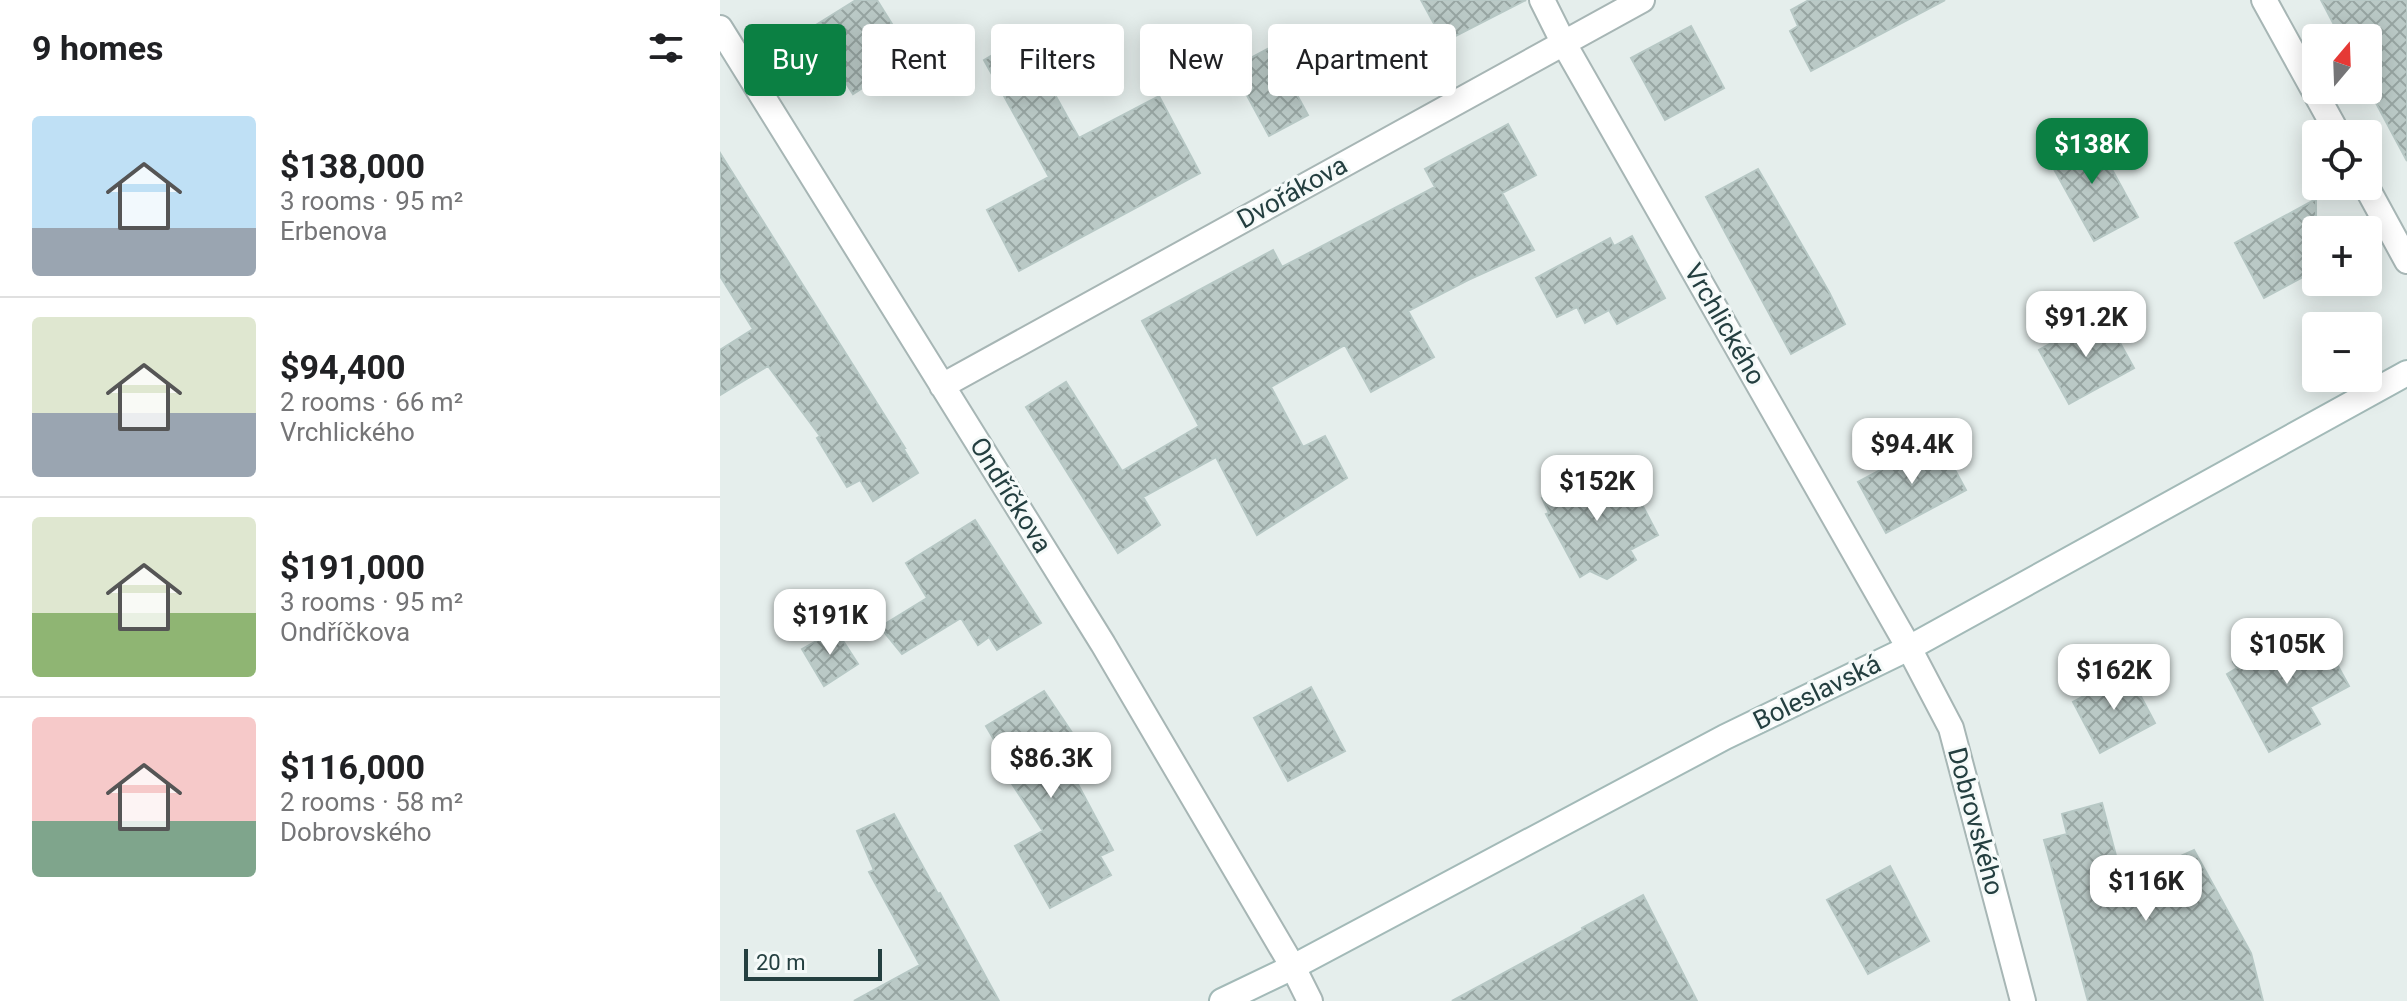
<!DOCTYPE html>
<html lang="en">
<head>
<meta charset="utf-8">
<style>
	:root { --surface:#fff; --page:#f6f6f6; --text:#202124; --muted:#757577; --line:#e0e0e0; --accent:#0b8043 }
	body { margin:0; font-family:Roboto,sans-serif; background:var(--page); color:var(--text); height:100vh; display:flex; flex-direction:column; font-size:30px; white-space:nowrap }
	* { box-sizing:border-box; margin:0 }
	p { font-size:26px; color:var(--muted) }
	.icon { flex:none; width:44px; height:44px; fill:none; stroke:currentColor; stroke-width:2; stroke-linecap:round; stroke-linejoin:round }
	.map { position:relative; flex:1; overflow:hidden }
	.panel { display:flex; flex-direction:column; background:var(--surface); width:720px }
	.panel>* { flex:none }
	.guide { position:absolute; left:24px; top:24px; width:760px; height:72px; display:flex; gap:16px }
	.needle { width:52px; rotate:19deg }
	.tools { position:absolute; left:1582px; top:24px; display:grid; gap:16px }
	.tools a { display:grid; place-items:center; width:80px; height:80px; border-radius:8px; background:var(--surface); box-shadow:0 4px 20px #0003; font-size:40px }
	.scale { position:absolute; left:24px; bottom:20px; width:138px; box-sizing:border-box; padding-left:8px; border:4px solid #243f40; border-top:0; font-size:22px; line-height:28px; white-space:nowrap; color:#243f40; -webkit-text-stroke:6px #f5faf9; paint-order:stroke }
	.price { position:absolute; translate:-50% -68px; padding:0 18px; border-radius:16px; background:#fff; color:#222; font-size:26px; line-height:52px; filter:drop-shadow(0 2px 4px #0008) }
	.price::after { content:''; position:absolute; left:50%; top:48px; width:24px; height:18px; margin-left:-12px; background:inherit; clip-path:polygon(0 0,100% 0,50% 100%) }
	.price.selected { background:var(--accent); color:#fff }
	ul { padding:0; list-style:none }
	li { display:flex; align-items:center; gap:24px; height:200px; padding:0 32px }
	li+li { border-top:2px solid var(--line) }
	li span { display:grid; place-items:center; flex:none; width:224px; height:160px; border-radius:8px; color:#555 }
	li>.icon { margin-inline-start:auto }
	span .icon { width:96px; height:96px; fill:#fffc; stroke-width:1 }
	li b { font-size:34px }
	h2 { display:flex; justify-content:space-between; align-items:center; height:96px; padding:0 32px; font-size:34px }
	.pill { padding:0 28px; border-radius:8px; background:var(--surface); box-shadow:0 4px 20px #0003; font-size:28px; line-height:72px }
	.pill.selected { background:var(--accent); color:#fff }
	main { display:flex; flex:1; min-height:0 }
	.map>svg:first-child { display:block }
	.building { fill:url(#building-cross-hatch); stroke:#b7c8c5; stroke-width:2 }
	.lines { fill:none; stroke-linecap:round; stroke-linejoin:round }
	.street-casing { stroke:#a7b6b5; stroke-width:28 }
	.secondary-casing { stroke:#a3bab8; stroke-width:28 }
	.street { stroke:#fff; stroke-width:24 }
	.secondary { stroke:#fff; stroke-width:24 }
	.labels { text-anchor:middle; stroke-width:6; stroke-linejoin:round; paint-order:stroke }
	.street-label { font-size:26px; fill:#243f40; stroke:#f5faf9 }
</style>
</head>
<body>
<main>
<section class="panel">
<h2>9 homes<svg class="icon" aria-label="filters" viewBox="0 0 24 24"><path d="M4 7h16M4 17h16"/><circle cx="9" cy="7" r="2"/><circle cx="15" cy="17" r="2"/></svg></h2>
<ul>
<li><span style="background:linear-gradient(#bfe0f5 70%,#9aa5b1 0)"><svg class="icon" aria-label="home" viewBox="0 0 24 24"><path d="M3 11l9-7 9 7M6 9v11h12V9"/></svg></span><div><b>$138,000</b><p>3 rooms · 95 m²</p><p>Erbenova</p></div></li>
<li><span style="background:linear-gradient(#dfe7d0 60%,#9aa5b1 0)"><svg class="icon" aria-label="home" viewBox="0 0 24 24"><path d="M3 11l9-7 9 7M6 9v11h12V9"/></svg></span><div><b>$94,400</b><p>2 rooms · 66 m²</p><p>Vrchlického</p></div></li>
<li><span style="background:linear-gradient(#dfe7d0 60%,#8fb573 0)"><svg class="icon" aria-label="home" viewBox="0 0 24 24"><path d="M3 11l9-7 9 7M6 9v11h12V9"/></svg></span><div><b>$191,000</b><p>3 rooms · 95 m²</p><p>Ondříčkova</p></div></li>
<li><span style="background:linear-gradient(#f6c9c9 65%,#7fa58c 0)"><svg class="icon" aria-label="home" viewBox="0 0 24 24"><path d="M3 11l9-7 9 7M6 9v11h12V9"/></svg></span><div><b>$116,000</b><p>2 rooms · 58 m²</p><p>Dobrovského</p></div></li>
</ul>
</section>
<div class="map">
<svg width="1687" height="1001" viewBox="0 0 1687 1001">
	<defs>
		<pattern id="building-cross-hatch" width="8" height="8" patternUnits="userSpaceOnUse" patternTransform="scale(2)"><rect width="8" height="8" fill="#bac9c6"/><path d="M0 0l8 8M0 8l8-8" fill="none" stroke="#97a5a2"/></pattern>
	</defs>
	<rect width="100%" height="100%" fill="#e5eeec"/>
	<path class="building" d="M136 0H157L192 56 133 94 91 28Z
		M701 0H806L724 42Z
		M1089 0H1225L1091 71 1070 31 1078 26 1071 10Z
		M1601 0H1687V161L1648 88V38H1621Z
		M971 26 1004 88 945 120 911 58Z
		M303 37 359 138 439 96 480 173 299 271 267 210 329 177 264 60Z
		M551 47 588 115 549 136 512 68Z
		M788 124 816 175 782 193 814 250 748 280 688 311 714 357 651 392 625 345 551 387 583 447 605 436 627 478 537 535 496 457 423 497 440 525 398 553 306 407 346 382 402 471 479 426 422 321 553 250 562 267 715 187 705 169Z
		M1371 131 1418 217 1374 241 1326 155Z
		M0 153 185 448H183L198 473 153 501 140 480 127 487 97 438 100 436 48 366 0 395V350L33 329 0 276Z
		M1038 169 1109 292 1125 324 1071 354 986 197Z
		M1596 199V270L1544 298 1515 243Z
		M912 236 945 298 897 324 889 310 865 323 857 307 837 317 816 278 890 238 894 246Z
		M1384 314 1414 368 1349 404 1319 350Z
		M1218 439 1246 490 1166 533 1138 482Z
		M879 461 904 506 918 497 938 535 910 550 916 560 887 579 870 571 860 577 826 514 829 513 822 498 850 484 847 478Z
		M255 520 321 623 277 650 269 637 258 645 241 618 182 654 160 627 207 598 186 563Z
		M1596 626 1629 686 1590 707 1600 724 1549 752 1507 674 1517 668 1513 662 1556 639 1560 645Z
		M116 630 138 664 104 686 82 649Z
		M1408 672 1435 723 1380 753 1353 702Z
		M591 687 625 751 568 781 534 718Z
		M324 691 363 749 345 760 393 850 380 856 391 875 330 908 295 846 323 831 279 764 286 760 266 726Z
		M1382 803 1403 882 1474 850 1531 953 1543 1001H1368L1324 840 1347 834 1342 814Z
		M174 814 218 894 220 893 279 1001H134L200 965 149 872 154 870 137 831Z
		M1170 866 1209 941 1148 974 1107 900Z
		M923 895 977 1001H732L863 930 862 928Z"/>
	<g class="lines">
		<defs>
			<path id="street" d="M822 0 843 42 1189 648 1231 728 1303 1001
				M1544 0 1618 134
				M0 28 383 644 573 967 590 1001
				M1646 186 1687 261
				M222 386 922 0"/>
			<path id="secondary" d="M502 1001 573 967 1005 737 1189 648 1687 373"/>
		</defs>
		<use href="#street" class="street-casing"/>
		<use href="#secondary" class="secondary-casing"/>
		<use href="#street" class="street"/>
		<use href="#secondary" class="secondary"/>
	</g>
	<g class="labels">
		<g class="street-label">
			<text transform="translate(572 192) rotate(-29)" y="9">Dvořákova</text>
			<text transform="translate(1005 324) rotate(60)" y="9">Vrchlického</text>
			<text transform="translate(291 495) rotate(58)" y="9">Ondříčkova</text>
			<text transform="translate(1097 692) rotate(-26)" y="9">Boleslavská</text>
			<text transform="translate(1256 821) rotate(75)" y="9">Dobrovského</text>
		</g>
	</g>
</svg>
<div class="tools">
<a><svg class="needle" viewBox="-14 -14 28 28"><path d="M0-13l5 13h-10z" fill="#e53935"/><path d="M0 13l5-13h-10z" fill="#757577"/></svg></a>
<a><svg class="icon" aria-label="locate" viewBox="0 0 24 24"><circle cx="12" cy="12" r="6"/><path d="M12 2v4M12 18v4M2 12h4M18 12h4"/></svg></a>
<a>+</a>
<a>−</a>
</div>
<div class="scale">20 m</div>
<b class="price selected" style="left:1372px;top:186px">$138K</b>
<b class="price" style="left:1366px;top:359px">$91.2K</b>
<b class="price" style="left:1192px;top:486px">$94.4K</b>
<b class="price" style="left:877px;top:523px">$152K</b>
<b class="price" style="left:110px;top:657px">$191K</b>
<b class="price" style="left:1567px;top:686px">$105K</b>
<b class="price" style="left:1394px;top:712px">$162K</b>
<b class="price" style="left:331px;top:800px">$86.3K</b>
<b class="price" style="left:1426px;top:923px">$116K</b>
<div class="guide">
<a class="pill selected">Buy</a>
<a class="pill">Rent</a>
<a class="pill">Filters</a>
<a class="pill">New</a>
<a class="pill">Apartment</a>
</div>
</div>
</main>
</body>
</html>
